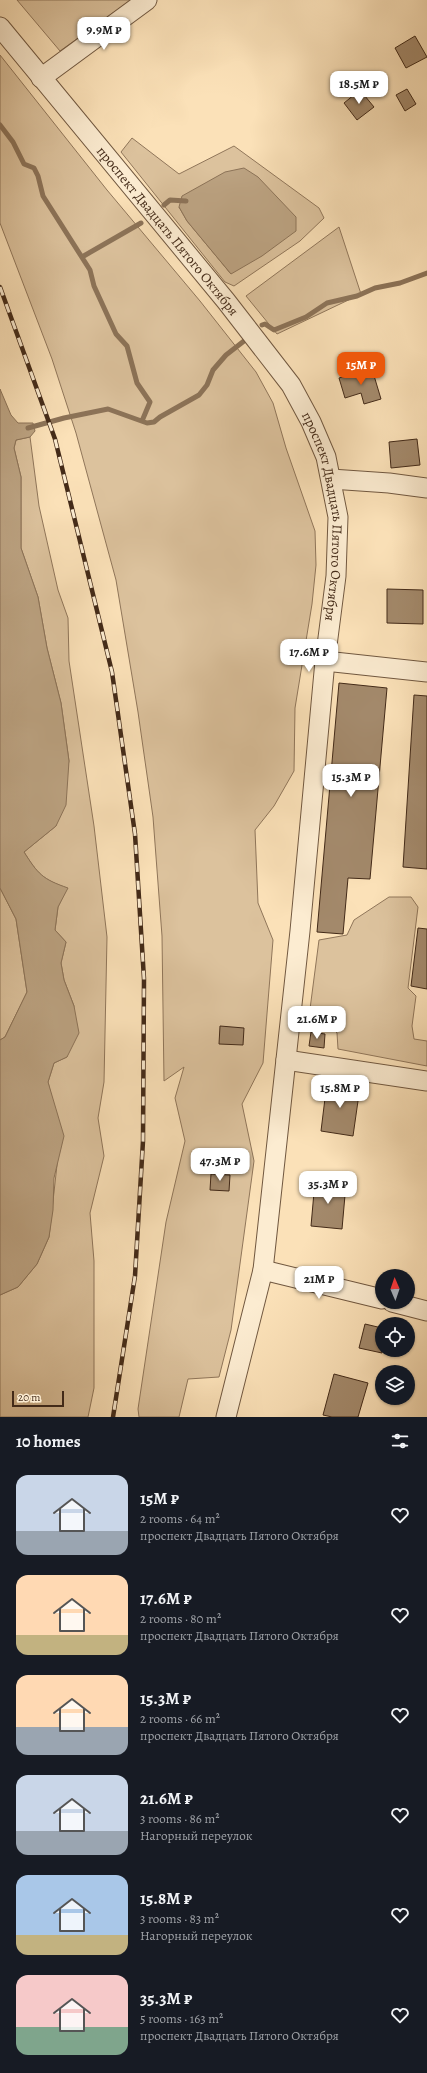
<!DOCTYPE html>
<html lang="en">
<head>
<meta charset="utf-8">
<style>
	:root { --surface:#171b24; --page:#20242c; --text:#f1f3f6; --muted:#9ea1a6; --accent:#ea580c }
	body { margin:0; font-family:Alegreya,serif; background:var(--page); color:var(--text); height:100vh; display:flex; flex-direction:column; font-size:15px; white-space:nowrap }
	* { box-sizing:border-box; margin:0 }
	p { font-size:13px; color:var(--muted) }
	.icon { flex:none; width:22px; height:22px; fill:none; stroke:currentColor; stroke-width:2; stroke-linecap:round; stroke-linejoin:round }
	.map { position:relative; height:1417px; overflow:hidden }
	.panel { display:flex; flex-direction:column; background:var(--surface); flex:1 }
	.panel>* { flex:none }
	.needle { width:26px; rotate:358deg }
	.buttons { position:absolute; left:375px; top:1269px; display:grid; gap:8px }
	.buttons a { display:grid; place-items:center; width:40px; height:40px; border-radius:50%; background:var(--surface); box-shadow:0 1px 3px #0004; font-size:20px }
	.scale { position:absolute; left:12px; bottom:10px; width:52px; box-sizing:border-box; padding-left:4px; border:2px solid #432a18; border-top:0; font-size:11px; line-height:14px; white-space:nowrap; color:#432a18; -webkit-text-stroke:3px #fcecd1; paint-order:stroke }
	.price { position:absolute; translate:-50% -34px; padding:0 9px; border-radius:8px; background:#fff; color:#222; font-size:13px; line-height:26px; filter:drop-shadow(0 1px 2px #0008) }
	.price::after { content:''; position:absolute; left:50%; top:24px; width:12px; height:9px; margin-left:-6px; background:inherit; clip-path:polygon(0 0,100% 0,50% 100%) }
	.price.active { background:var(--accent); color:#fff }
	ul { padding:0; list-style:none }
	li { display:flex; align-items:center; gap:12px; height:100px; padding:0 16px }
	li span { display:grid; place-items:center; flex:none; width:112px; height:80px; border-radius:12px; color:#555 }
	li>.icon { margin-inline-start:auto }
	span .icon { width:48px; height:48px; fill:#fffc; stroke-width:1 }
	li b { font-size:17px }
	h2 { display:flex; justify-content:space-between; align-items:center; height:48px; padding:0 16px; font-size:17px }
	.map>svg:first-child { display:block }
	.green { fill:#dcc29d; stroke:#90765a; fill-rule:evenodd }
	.water { fill:#bca382; stroke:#8c7358 }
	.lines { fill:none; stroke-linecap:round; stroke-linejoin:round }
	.stream { stroke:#8c7358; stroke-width:5 }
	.building { fill:#a3896b; stroke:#432a18 }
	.minor-casing { stroke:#715840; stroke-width:21 }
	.minor { stroke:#fcecd1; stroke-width:19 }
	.rail-casing { stroke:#432a18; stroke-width:4.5 }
	.rail { stroke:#fcecd1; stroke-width:3; stroke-dasharray:9; stroke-linecap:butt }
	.labels { text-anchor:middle; stroke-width:3; stroke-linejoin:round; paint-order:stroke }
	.street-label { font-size:14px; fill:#432a18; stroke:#fcecd1 }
</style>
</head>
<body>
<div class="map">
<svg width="427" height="1417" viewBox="0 0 427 1417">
	<rect width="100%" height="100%" fill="#fbe1b8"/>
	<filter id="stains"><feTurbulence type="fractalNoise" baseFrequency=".005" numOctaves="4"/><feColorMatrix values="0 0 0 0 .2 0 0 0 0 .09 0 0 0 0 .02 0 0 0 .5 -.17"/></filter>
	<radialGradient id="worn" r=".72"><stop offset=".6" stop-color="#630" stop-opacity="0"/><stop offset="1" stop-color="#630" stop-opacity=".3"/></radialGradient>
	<path class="green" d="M17 0H131L60 51Z
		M0 55 107 190 200 301 256 372 273 403 286 448 315 531 316 565 312 604 295 708 294 771 274 806 255 830 258 903 273 940 263 1063 242 1104 254 1161 231 1330 219 1377 188 1379 179 1417H139L138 1409 166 1222 185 1141 175 1098 184 1067 164 1081 162 936 153 817 138 712 116 580 76 433 52 359 0 223Z
		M132 138 179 174 234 146 319 208 324 218 300 241 234 286 225 282 121 152ZM179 207 231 274 187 221Z
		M339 227 361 294 277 334 246 296Z
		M30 437 39 506 58 590 68 618 69 661 94 826 107 937 104 1082 98 1118 104 1156 90 1213 94 1261V1388L88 1417H0V1295L18 1287 37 1264 49 1237 57 1165 54 1107 48 1082 54 1063 67 1057 74 1006 64 980 61 963 66 942 55 930 58 907 67 888C42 879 38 874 24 852L56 826 69 761 61 703 47 648 38 597 21 548V477L14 448 16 440Z
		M0 888 16 919 27 992 5 1037 0 1040Z
		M389 897H411L418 907 408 988 416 996 412 1026 414 1039 427 1041V1066L338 1049 337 1033C331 1027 331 1019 324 1014L315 1015 310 1009 319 940 347 935 354 920Z"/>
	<path class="water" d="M244 168 258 177 296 217V231L262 256 231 274 187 221 179 207 182 196 225 172Z
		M0 389 11 415 18 423H33L35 431 30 437 16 440 14 448 21 477V548L38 597 47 648 61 703 69 761 66 805 56 826 24 852C38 874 42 879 68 888L58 907 55 930 66 942 61 963 64 980 74 1006 79 1033 67 1057 54 1063 48 1082 64 1136 54 1178 53 1210 49 1237 37 1264 18 1287 0 1295V1040L5 1037 27 992 16 919 0 888Z"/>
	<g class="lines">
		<path class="stream" d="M0 125 13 142 24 164 34 168 38 176 43 196 90 270 94 286 116 334 127 346 137 383 150 402 142 421
			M164 205 170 200 186 201
			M82 257 141 223
			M262 325 265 324 274 330 306 317 327 303 357 296 375 288 400 283 427 273
			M28 428 64 418 108 409 147 423 154 422 160 417 199 395 207 385 213 370 226 355 244 341"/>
	</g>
	<path class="building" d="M415 36 427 57 406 68 395 48Z
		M407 89 416 104 405 111 396 95Z
		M360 90 374 107 357 120 344 103Z
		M372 369 381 399 364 404 361 393 345 398 339 378Z
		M417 439 420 465 391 468 389 442Z
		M387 589 423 590V624L387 623Z
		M339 683 387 688 370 879 348 878 343 934 317 932Z
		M414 695 427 696V869L403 867Z
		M418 928 427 929V989L411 986Z
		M220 1026 244 1028 243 1045 219 1044Z
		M311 1032 325 1034 324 1048 309 1046Z
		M327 1082 360 1087 353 1136 321 1131Z
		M211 1174 230 1175 229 1191 210 1190Z
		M315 1181 346 1184 342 1229 311 1226Z
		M365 1324 382 1328V1353L359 1348Z
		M334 1374 368 1383 358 1417H332L323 1415Z"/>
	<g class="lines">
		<defs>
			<g id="minor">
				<path id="s1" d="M0 27 226 301 291 385 311 422 326 457 338 517 336 576 325 661 300 931 263 1270 226 1417"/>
				<path d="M41 78 147 0"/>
				<path d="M331 479 389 483 427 488"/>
				<path d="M325 661 427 672"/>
				<path d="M286 1060 427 1081"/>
				<path d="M263 1270 382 1299"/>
				<path d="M392 1302 427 1311"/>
			</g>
		</defs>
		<use href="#minor" class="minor-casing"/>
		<use href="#minor" class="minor"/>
		<defs>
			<path id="rail" d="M0 287 55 439 112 672 135 834 144 979 143 1141 135 1276 113 1417"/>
		</defs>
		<use href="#rail" class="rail-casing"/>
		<use href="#rail" class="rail"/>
	</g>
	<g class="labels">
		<g class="street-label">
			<text dy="5" stroke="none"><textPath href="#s1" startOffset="264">проспект Двадцать Пятого Октября</textPath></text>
			<text dy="5" stroke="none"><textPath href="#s1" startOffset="600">проспект Двадцать Пятого Октября</textPath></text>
		</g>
	</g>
	<rect width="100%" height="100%" filter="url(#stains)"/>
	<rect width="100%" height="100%" fill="url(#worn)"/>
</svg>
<div class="buttons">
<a><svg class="needle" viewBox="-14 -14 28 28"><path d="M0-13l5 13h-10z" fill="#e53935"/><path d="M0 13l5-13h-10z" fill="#9ea1a6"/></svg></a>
<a><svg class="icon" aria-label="locate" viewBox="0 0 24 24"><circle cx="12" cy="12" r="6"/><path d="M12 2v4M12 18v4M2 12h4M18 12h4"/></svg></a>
<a><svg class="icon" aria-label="layers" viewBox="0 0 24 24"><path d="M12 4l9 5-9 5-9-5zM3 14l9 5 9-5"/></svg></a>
</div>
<div class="scale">20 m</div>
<b class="price" style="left:104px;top:51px">9.9M ₽</b>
<b class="price" style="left:359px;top:105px">18.5M ₽</b>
<b class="price active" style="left:361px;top:386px">15M ₽</b>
<b class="price" style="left:309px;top:673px">17.6M ₽</b>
<b class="price" style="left:351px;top:798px">15.3M ₽</b>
<b class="price" style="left:317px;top:1040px">21.6M ₽</b>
<b class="price" style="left:340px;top:1109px">15.8M ₽</b>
<b class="price" style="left:220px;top:1182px">47.3M ₽</b>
<b class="price" style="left:328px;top:1205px">35.3M ₽</b>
<b class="price" style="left:319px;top:1300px">21M ₽</b>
</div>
<section class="panel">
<h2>10 homes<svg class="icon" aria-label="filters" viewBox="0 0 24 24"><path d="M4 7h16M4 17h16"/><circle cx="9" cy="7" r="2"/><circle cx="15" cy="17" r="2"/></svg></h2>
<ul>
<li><span style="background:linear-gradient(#c9d6e8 70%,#9aa5b1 0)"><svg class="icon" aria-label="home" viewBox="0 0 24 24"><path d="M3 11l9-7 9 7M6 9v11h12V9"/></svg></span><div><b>15M ₽</b><p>2 rooms · 64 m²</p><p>проспект Двадцать Пятого Октября</p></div><svg class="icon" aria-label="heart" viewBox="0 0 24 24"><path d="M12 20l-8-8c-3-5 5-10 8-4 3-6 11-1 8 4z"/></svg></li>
<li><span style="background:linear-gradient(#ffd9b3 75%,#c2b280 0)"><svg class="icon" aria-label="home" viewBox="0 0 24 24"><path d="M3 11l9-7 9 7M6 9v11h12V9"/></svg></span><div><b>17.6M ₽</b><p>2 rooms · 80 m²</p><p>проспект Двадцать Пятого Октября</p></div><svg class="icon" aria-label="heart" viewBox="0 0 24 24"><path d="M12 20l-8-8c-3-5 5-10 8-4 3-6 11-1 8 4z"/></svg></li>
<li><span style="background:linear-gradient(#ffd9b3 65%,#9aa5b1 0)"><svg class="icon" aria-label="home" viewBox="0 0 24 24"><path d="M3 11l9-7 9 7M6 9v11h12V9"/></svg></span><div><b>15.3M ₽</b><p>2 rooms · 66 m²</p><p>проспект Двадцать Пятого Октября</p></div><svg class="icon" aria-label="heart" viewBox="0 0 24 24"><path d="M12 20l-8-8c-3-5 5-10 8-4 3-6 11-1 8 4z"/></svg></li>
<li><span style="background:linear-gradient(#c9d6e8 70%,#9aa5b1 0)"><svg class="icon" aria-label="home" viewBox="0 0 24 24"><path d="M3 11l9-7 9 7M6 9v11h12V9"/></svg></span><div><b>21.6M ₽</b><p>3 rooms · 86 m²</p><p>Нагорный переулок</p></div><svg class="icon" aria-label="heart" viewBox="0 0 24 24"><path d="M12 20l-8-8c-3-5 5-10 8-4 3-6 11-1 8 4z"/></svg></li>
<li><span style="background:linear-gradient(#a9c7e8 75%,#c2b280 0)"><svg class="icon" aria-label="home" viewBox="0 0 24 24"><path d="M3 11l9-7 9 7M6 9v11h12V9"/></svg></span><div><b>15.8M ₽</b><p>3 rooms · 83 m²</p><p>Нагорный переулок</p></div><svg class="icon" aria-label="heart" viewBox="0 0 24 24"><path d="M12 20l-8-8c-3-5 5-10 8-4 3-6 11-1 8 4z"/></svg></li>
<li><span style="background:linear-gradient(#f6c9c9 65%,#7fa58c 0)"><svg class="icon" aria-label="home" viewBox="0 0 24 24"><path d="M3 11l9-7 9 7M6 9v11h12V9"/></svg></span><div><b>35.3M ₽</b><p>5 rooms · 163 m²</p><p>проспект Двадцать Пятого Октября</p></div><svg class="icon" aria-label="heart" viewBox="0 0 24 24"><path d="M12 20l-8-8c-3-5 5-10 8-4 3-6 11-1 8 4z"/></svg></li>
</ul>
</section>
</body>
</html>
